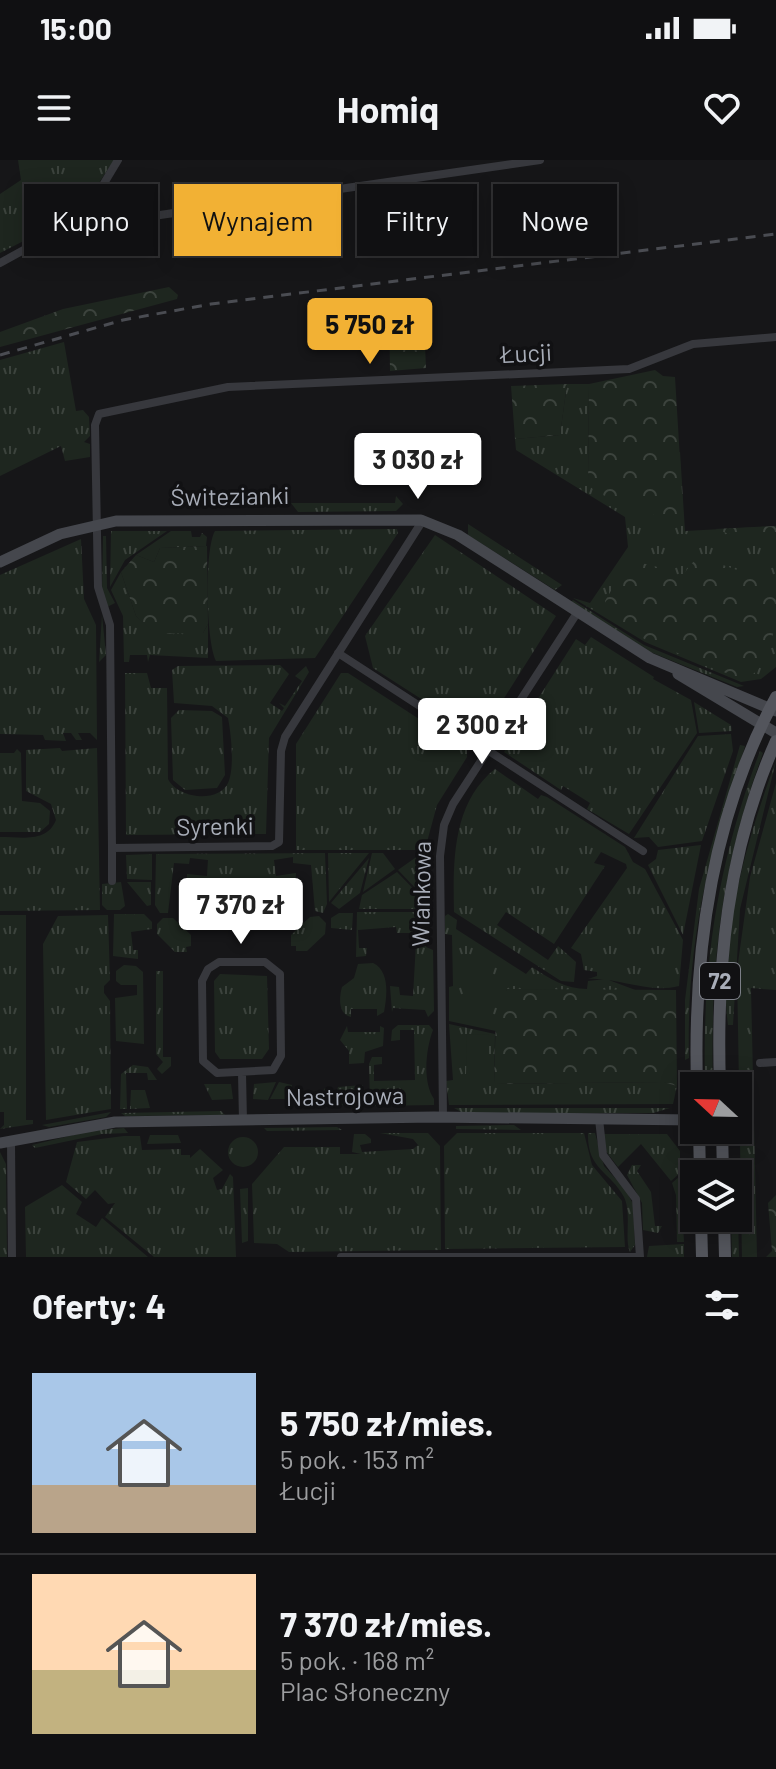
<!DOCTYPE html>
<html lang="pl">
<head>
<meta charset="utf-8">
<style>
	:root { --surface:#101012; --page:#19191b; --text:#f1f3f6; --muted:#9c9d9f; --line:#303032; --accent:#f2b134 }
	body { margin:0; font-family:Barlow,sans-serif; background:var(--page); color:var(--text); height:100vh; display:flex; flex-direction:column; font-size:30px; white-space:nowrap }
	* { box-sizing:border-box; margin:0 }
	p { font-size:26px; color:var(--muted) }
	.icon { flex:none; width:44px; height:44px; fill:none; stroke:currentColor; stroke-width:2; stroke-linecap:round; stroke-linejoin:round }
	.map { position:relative; height:1097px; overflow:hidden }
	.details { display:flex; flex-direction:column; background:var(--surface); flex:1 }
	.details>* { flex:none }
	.banner { position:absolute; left:24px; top:24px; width:728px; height:72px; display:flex; gap:16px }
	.needle { width:52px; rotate:292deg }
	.tools { position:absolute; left:680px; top:912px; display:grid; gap:16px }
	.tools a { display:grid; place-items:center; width:72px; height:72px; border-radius:0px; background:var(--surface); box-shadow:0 4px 20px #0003,0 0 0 2px var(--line); font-size:40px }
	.price { position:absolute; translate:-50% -68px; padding:0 18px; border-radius:8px; background:#fff; color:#222; font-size:26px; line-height:52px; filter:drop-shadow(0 2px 4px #0008) }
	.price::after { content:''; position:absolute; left:50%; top:48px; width:24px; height:18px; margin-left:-12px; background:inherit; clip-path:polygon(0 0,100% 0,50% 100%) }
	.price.selected { background:var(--accent); color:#111 }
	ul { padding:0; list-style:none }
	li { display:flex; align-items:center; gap:24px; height:200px; padding:0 32px }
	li+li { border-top:2px solid var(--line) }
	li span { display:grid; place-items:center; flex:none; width:224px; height:160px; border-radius:0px; color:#555 }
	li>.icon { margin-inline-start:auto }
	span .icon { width:96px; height:96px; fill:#fffc; stroke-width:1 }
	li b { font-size:34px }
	h2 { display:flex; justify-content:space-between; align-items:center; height:96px; padding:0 32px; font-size:34px }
	.tag { padding:0 28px; border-radius:0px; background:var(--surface); box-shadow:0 4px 20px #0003,0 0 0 2px var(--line); font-size:28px; line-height:72px }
	.tag.selected { background:var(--accent); color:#111 }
	.status { display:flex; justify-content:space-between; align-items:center; height:56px; padding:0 40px; background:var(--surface); direction:ltr }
	.status svg { height:22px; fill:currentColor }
	header { display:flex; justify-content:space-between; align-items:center; height:104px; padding:0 32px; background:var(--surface); font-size:36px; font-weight:700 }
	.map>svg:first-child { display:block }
	.grass { fill:url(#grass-tufts) }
	.forest { fill:url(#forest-crowns) }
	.pitch { fill:#1e261f }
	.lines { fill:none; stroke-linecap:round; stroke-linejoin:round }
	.street { stroke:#37383d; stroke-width:8 }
	.secondary { stroke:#45474d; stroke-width:11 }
	.primary { stroke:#53555c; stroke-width:12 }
	.rail { stroke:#4a4c52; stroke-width:3; stroke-dasharray:10 8; stroke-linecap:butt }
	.labels { text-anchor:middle; stroke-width:7; stroke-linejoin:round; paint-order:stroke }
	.shield { fill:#111113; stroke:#7b7e86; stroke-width:2 }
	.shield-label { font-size:22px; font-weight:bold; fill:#a8adb8 }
	.street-label { font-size:24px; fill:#a8adb8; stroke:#111113 }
</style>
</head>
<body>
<div class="status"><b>15:00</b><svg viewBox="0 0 49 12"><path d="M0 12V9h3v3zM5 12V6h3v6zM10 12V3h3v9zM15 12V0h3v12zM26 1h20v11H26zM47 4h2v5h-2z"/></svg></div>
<header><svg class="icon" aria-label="menu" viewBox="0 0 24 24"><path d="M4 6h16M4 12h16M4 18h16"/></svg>Homiq<svg class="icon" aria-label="heart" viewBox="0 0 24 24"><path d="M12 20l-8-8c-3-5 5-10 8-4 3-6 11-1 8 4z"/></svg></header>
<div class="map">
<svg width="776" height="1097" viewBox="0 0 776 1097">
	<defs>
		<pattern id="grass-tufts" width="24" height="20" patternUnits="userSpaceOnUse" patternTransform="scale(2)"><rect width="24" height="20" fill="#1e261f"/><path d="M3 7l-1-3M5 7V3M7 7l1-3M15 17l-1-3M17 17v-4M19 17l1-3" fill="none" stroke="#3c433d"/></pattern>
		<pattern id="forest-crowns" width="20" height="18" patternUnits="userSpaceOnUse" patternTransform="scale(2)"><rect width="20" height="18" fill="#1e261f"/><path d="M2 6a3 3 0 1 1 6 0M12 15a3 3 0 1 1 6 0" fill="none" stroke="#3c433d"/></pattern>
	</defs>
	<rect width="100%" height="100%" fill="#161618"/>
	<path class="grass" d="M18 0H114L85 44 79 64 51 67 0 93V34L21 20Z
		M64 182 76 251 83 250 89 257 90 276 84 282 90 284V297L65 301 61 286 0 316V200Z
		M567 224H589L588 323 680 292 685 371 776 366V507L761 519 741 522 645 482 573 438 590 443 628 387 625 357 516 290 515 279 560 275Z
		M396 336 403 344 396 351 298 352 291 343H395Z
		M468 364 562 425 555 430 468 375Z
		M397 369 398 373 315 498 216 501C206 482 204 390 215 371Z
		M111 371H167L125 400 110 427Z
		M171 371H191L192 377H200L202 373 207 377 206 386 160 388 154 402 136 395Z
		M435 375 556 456 482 573 476 574 373 508 365 476Z
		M103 376H106L107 428 115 443 107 447 102 431Z
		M81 379 84 439 96 465 97 580 90 573H78L82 580H76L71 573H63L66 581 45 580 43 575 0 574V415Z
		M121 412 136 456 155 473H203L208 464V498L150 495 148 502 147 495H130L129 502H124L123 456 111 430Z
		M573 440 644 485 744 526 737 527 648 491 571 442Z
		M102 455 106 495 99 502Z
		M591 477 654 517 653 519 691 540 697 573 629 674 587 649 590 643 563 626 561 630 504 592 576 479 585 485Z
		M280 505 289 514 270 543 282 551 284 548 279 543 285 546 302 521 295 516 306 506 309 512 269 578 266 674 126 675 125 513H147L151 528H167L168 619C177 638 218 644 228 623 235 608 231 573 228 558L212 546 174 543 172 510 178 506Z
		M341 513H348L467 590V597L437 645 427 682 418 690H296V584Z
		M694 542 731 565 732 571 699 573Z
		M179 550 212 551 222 557 225 615 217 628 185 630 173 620 171 558Z
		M731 574 733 591 702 681 658 687 649 677 634 678 698 576Z
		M740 585 745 586 743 593C707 693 686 792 689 898L685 900V840L699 729Z
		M60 588 62 591 97 588 100 750 0 751V677C21 677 47 683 56 660L51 644 26 631V590Z
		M17 589 21 593 22 641 40 643 50 651 49 664 40 672H0V593H14Z
		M760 591 763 593C721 707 710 805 713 926H705C702 805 717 705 760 591Z
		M776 601 740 749 733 865H728C717 783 747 678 776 601Z
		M495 609 538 639 541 635 547 637 625 687 633 702 645 709 683 780 679 826C646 834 619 817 588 819L597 816V812L584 810 581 794 571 788 627 708 626 704 601 692 594 703 605 706 554 784 506 752 497 765 548 800 558 786 576 802 574 822 561 821 454 752C453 702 452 643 495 609Z
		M776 623V830L751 828 757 1097H742L737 810 750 717Z
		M701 685 683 775 648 705 656 699 658 690Z
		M328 693H369L329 742Z
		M372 693H383L395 709 363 732Z
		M422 693 426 695 424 737 398 710Z
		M152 694V720L127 719 126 695Z
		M156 694 325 693 327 744 323 753 315 751 311 705 293 703V697L274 700 276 716 296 713 294 748 282 759 201 760 187 743V714L207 716 208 700 190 698 189 704 174 703 168 753H160L155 745Z
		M369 698 360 733 339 749 331 743Z
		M397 712 426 742V749H359L362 735Z
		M121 722 125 746 120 750H107L102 745V724Z
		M127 722H151V745L147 746Z
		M357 752H426V787L433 790 434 851 428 857 425 850 393 848 392 852 390 826 399 827 400 835 413 836 416 783 412 782V773H397L396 767 358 770 359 788H367L366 796 356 797Z
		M339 753H353L352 770 331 768V758Z
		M114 754H144L152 762V769L131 772 133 790H138V799L113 796Z
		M448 754 457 760 456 769 526 814 532 807C550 819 566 829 587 829L588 821 606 819 638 831 507 829 496 871 449 861V827L453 826 452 775 445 774V756Z
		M0 755H26V960H33V964L0 969 4 965V952H0Z
		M108 755 110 820 104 826V833L110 841 111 949 46 960 43 784 58 756Z
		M319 756 326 763 325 774 307 791H296V786H291V775L310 757Z
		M163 758H173L191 775V786L186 787 187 792H175L157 774V764Z
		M373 803C390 811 387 836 384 852L377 856V849H351V857C338 854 339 838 342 827L354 818 358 804Z
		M124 805 136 806 143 812 144 884 116 881 115 838 137 835V825H121L116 821V811Z
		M156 811H163V897H171V906L162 914 157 909 163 902 156 894Z
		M220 814 267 816 269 889 262 899H220L215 892 214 821Z
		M449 864 495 874 494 924 664 922 677 926 673 944 449 945 446 921 453 920Z
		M398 865H429L433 870C426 888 422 922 434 939V945L370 946 369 904 372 897H382V904L374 905V921L415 920 414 870H400V880L391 881 392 870Z
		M347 866 348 872H380V866L384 868 383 886 365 892 364 903 349 904V891L340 880Z
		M133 905 148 907 157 920H148L147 913H126L127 949H120L121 914Z
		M276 922 268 940 253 939 254 924Z
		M279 922 292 925 291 939H270Z
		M204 924H231L233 939 212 940Z
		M363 925V946L318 944 311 935 314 933 319 937 325 928 337 931 338 927Z
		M131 930H145L150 948 130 949Z
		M454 948H670L653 953H463Z
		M221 951 225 955 125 956 121 953Z
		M111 952 106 957 49 967 42 965Z
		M514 965 521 970 456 969V966Z
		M337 967 342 970 267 971 264 968Z
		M124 968 128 973 102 974 35 988 32 985 90 971Z
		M380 973H428L440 986 441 1090 289 1092 277 1084 254 1083 252 1024 284 987H340V994H361L352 992 354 974H365L371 979V983L360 985 362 992 413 989 418 985 413 979Z
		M457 973H584L592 1005 622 1041 625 1087 445 1089 444 986Z
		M588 973H595L604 1006 626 1030 633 1044 635 1085 630 1092C624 1079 632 1054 624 1037 610 1011 587 1010 588 973Z
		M604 974H667L680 991V1013L671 1021 641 984 618 1007 605 990Z
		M150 975H178L181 983 147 984Z
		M124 976H140L142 990 181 989V995H190V998L200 989 223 1010 213 1018 217 1030 222 1029 230 1014 233 1017 236 1097H154L105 1057 115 1043 108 1044 95 1030 86 1039 66 1022 77 982Z
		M228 992a15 15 0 1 1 30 0a15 15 0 1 1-30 0Z
		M0 992 6 1004 7 1097H0Z
		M632 1005H641L637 1011 651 1032 655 1066H662L658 1073 643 1070 642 1043 627 1015Z
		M680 1016 684 1082H677L676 1035 672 1023Z
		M62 1025 82 1042 76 1054 96 1067 102 1058 148 1097H26L25 1047Z
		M248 1028V1081L242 1083 240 1029Z
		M731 1058H738L739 1097H732Z
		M684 1084V1097H647L649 1086Z"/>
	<path class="forest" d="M169 127 178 135 177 139 0 187V172L63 149Z
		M423 138 426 208 390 211 389 141Z
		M655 210 663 216 675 217 684 366 595 332 588 323 589 224Z
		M567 224 560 275 515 279 511 226Z
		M776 366V390L715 369Z
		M207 386 208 464 203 473 155 474 136 456 121 412 136 395 154 402 160 388Z
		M698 396 776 424C776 459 776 506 743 520L646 480 612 459 605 441 629 400 662 408 681 417Z
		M507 829 676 830 677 926 663 922 494 924 496 855Z
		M776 1035V1097H766L772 1091 768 1043Z"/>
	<path class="pitch" d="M465 797H493V858H465Z
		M467 874 489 875V915H466Z"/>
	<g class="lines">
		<path class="street" d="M91 65 94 40 118 0
			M0 103 51 75 91 65 540 0
			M423 360 285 577 281 591 279 682 272 686 112 688 110 465 98 427 95 265 99 254 228 227 629 209 693 184 776 177
			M338 493 643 691
			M112 721V688
			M219 802H265L280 814 281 896 273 910 217 913 203 901 202 821 208 809Z
			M760 903 776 902
			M242 913 243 961
			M443 957 440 696 444 665 453 644 577 453
			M599 959 603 995 636 1039 640 1097
			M11 982 12 1097
			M341 1097H640"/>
		<path class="secondary" d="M0 402 60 374 116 361 421 360 458 375 650 498 776 551
			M678 514 776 573
			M0 983 115 962 434 957 694 960"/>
		<path class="primary" d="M697 926C693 793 712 655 776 537
			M720 926C716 807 727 691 776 581
			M699 970 700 1014
			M722 970 723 1014
			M701 1058 702 1097
			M724 1058 725 1097"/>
		<path class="rail" d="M0 195 123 160 211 144 776 74"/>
	</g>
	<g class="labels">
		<rect class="shield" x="700" y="803" width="40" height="36" rx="6"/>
		<g class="shield-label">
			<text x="720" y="829">72</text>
		</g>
		<g class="street-label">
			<text transform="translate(526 194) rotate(-3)" y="8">Łucji</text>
			<text transform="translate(230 337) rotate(-1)" y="8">Świtezianki</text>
			<text transform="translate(215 667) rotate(-1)" y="8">Syrenki</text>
			<text transform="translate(422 734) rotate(-89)" y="8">Wiankowa</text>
			<text transform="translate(345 937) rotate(-1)" y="8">Nastrojowa</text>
		</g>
	</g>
</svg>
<div class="tools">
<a><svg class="needle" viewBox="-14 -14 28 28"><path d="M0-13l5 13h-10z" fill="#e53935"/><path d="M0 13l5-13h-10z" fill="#9c9d9f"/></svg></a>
<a><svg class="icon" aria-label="layers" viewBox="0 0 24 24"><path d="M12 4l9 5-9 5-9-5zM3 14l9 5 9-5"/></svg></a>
</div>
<b class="price selected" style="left:370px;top:206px">5 750 zł</b>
<b class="price" style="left:418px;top:341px">3 030 zł</b>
<b class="price" style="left:482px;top:606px">2 300 zł</b>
<b class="price" style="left:241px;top:786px">7 370 zł</b>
<div class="banner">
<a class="tag">Kupno</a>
<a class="tag selected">Wynajem</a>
<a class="tag">Filtry</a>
<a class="tag">Nowe</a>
</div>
</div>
<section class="details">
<h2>Oferty: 4<svg class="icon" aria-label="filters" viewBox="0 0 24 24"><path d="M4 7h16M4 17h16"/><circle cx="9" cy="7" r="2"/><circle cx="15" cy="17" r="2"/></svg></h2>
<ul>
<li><span style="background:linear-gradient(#a9c7e8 70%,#b9a48a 0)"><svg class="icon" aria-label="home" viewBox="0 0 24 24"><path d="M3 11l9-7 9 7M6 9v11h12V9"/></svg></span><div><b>5 750 zł/mies.</b><p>5 pok. · 153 m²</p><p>Łucji</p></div></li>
<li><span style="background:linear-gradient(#ffd9b3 60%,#c2b280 0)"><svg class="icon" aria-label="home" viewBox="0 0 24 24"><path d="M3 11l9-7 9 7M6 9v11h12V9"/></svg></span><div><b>7 370 zł/mies.</b><p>5 pok. · 168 m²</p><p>Plac Słoneczny</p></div></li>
</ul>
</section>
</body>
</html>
